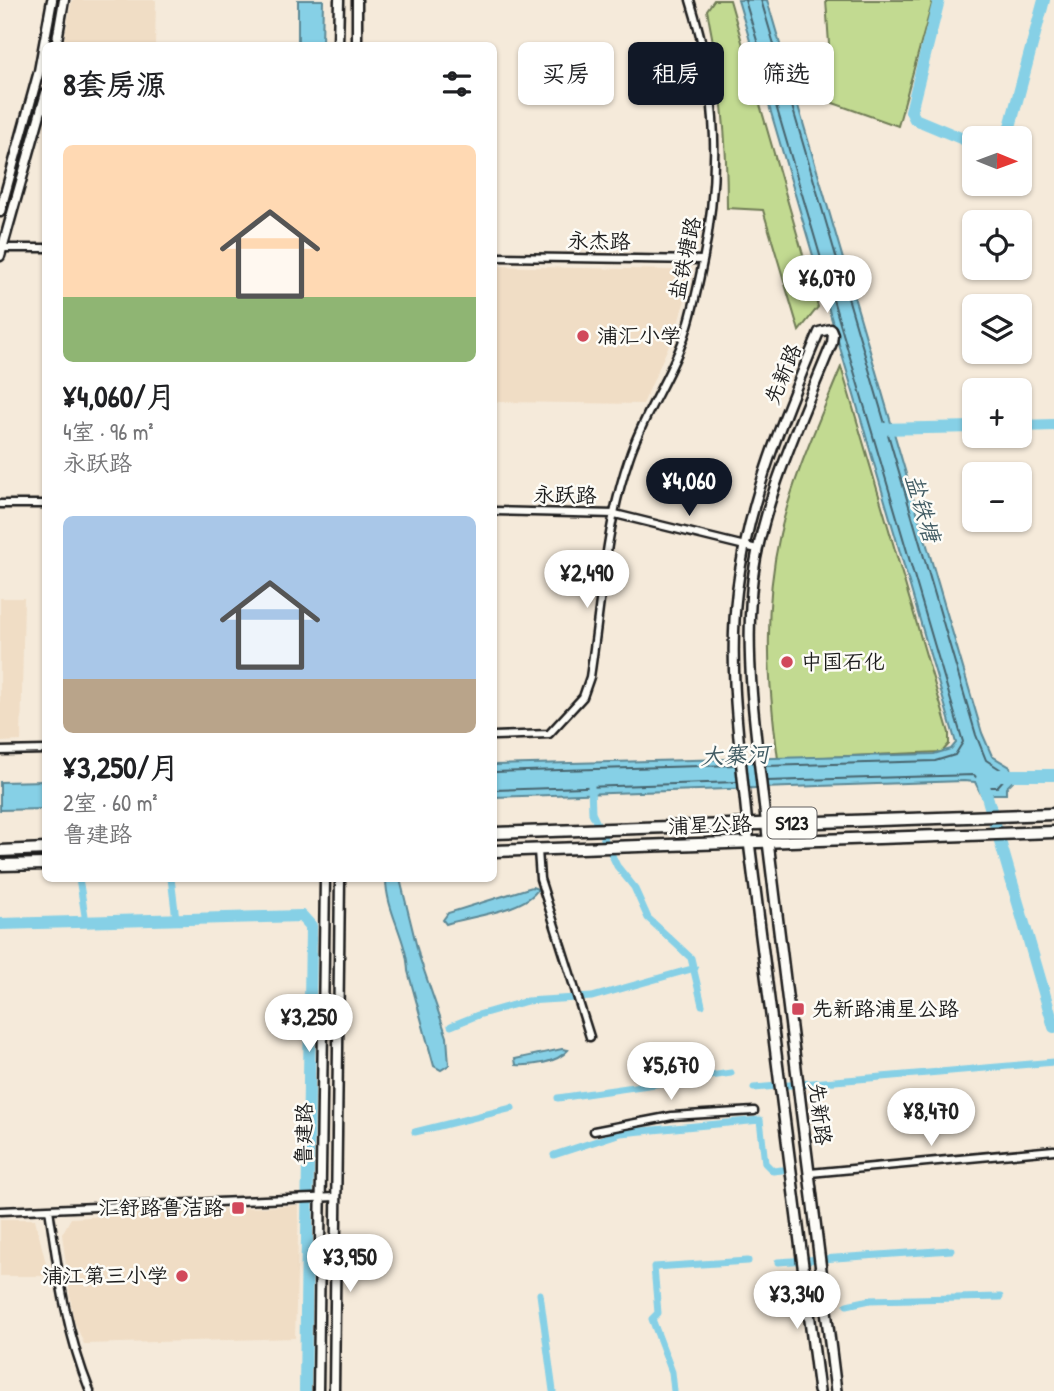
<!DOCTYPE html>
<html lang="zh">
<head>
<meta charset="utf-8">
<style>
	:root { --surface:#fff; --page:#f6f6f6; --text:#202124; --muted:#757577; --accent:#111827 }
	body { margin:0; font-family:"Patrick Hand","LXGW WenKai TC",sans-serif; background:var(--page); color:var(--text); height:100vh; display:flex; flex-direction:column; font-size:26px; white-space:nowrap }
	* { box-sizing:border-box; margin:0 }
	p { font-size:23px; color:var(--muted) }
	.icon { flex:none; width:38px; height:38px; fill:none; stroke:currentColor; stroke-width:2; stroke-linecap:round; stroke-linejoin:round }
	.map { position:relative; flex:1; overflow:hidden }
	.sheet { position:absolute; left:42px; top:42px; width:455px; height:840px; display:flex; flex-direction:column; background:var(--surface); border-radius:10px; box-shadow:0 2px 5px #0004 }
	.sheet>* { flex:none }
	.guide { position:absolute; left:518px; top:42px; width:430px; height:63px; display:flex; gap:14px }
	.needle { width:46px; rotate:91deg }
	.fabs { position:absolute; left:962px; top:126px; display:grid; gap:14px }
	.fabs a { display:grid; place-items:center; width:70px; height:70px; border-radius:10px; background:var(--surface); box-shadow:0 2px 5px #0004; font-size:35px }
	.price { position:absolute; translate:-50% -60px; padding:0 16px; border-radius:24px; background:#fff; color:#222; font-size:23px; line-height:46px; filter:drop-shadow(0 2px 4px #0008) }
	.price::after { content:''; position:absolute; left:50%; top:42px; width:21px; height:16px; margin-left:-10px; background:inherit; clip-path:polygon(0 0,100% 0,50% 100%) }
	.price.current { background:var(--accent); color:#fff }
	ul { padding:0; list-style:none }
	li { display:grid; align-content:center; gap:14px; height:371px; padding:0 21px }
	li span { display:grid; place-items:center; height:217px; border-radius:10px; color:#555 }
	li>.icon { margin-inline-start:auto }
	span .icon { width:126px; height:126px; fill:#fffc; stroke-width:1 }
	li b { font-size:30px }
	h2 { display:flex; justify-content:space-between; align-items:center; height:84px; padding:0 21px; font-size:30px }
	.pill { padding:0 24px; border-radius:10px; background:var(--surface); box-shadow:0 2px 5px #0004; font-size:24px; line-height:63px }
	.pill.current { background:var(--accent); color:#fff }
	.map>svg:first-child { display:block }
	.built { fill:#f0ddc5 }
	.green { fill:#c2da91; stroke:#6f7b56; stroke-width:2 }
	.water { fill:#86d0e6; stroke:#5c8895; stroke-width:2 }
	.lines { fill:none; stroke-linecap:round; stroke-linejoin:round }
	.shore { stroke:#46646d; stroke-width:2 }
	.canal { stroke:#86d0e6; stroke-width:7 }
	.river { stroke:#86d0e6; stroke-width:12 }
	.minor-casing { stroke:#1c1c1c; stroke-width:11 }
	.tertiary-casing { stroke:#1c1c1c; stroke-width:13 }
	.secondary-casing { stroke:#1c1c1c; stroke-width:14 }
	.primary-casing { stroke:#1c1c1c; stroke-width:15 }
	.minor { stroke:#fdfcf7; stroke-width:6 }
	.tertiary { stroke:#fdfcf7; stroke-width:8 }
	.secondary { stroke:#fdfcf7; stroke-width:9 }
	.primary { stroke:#fdfcf7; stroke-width:10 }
	.poi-dot { fill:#d1495b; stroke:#fdfcf7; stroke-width:2.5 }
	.labels { text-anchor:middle; stroke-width:5; stroke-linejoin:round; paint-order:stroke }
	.shield { fill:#fdfcf7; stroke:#605f5e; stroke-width:2 }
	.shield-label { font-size:19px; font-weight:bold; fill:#1c1c1c }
	.street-label { font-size:21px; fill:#1c1c1c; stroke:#fdfcf7 }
	.poi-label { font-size:21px; fill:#1c1c1c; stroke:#fdfcf7; text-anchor:start }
	.water-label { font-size:23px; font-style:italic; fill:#415b63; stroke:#fdfcf7 }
</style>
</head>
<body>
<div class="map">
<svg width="1054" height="1391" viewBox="0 0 1054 1391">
	<rect width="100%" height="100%" fill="#f5eada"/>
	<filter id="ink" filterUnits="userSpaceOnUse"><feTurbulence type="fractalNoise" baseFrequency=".0143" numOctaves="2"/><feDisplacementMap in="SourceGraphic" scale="14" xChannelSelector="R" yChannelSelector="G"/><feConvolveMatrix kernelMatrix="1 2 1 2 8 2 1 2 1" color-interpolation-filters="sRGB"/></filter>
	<g filter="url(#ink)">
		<path class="built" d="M72 0H156L155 45H63Z
			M494 266 674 270 685 274 689 286 677 327 643 404 494 402Z
			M0 598H24L21 741 0 742Z
			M299 1205 295 1338 84 1344 73 1318 62 1234 71 1218Z
			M0 1219H35L49 1276H0Z"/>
		<path class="green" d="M714 0H730L818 307 799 331 763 210 727 208C727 135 721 81 707 10Z
			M826 0H933L898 126 833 103Z
			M841 367 949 733V744L942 752 778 759C768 684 763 609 780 534 793 477 819 421 841 367Z"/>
		<path class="water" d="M298 0H323L322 45H298Z
			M738 0H767L982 733 992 756 1010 767 1013 781 1006 788V794H981L975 782 964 781 494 797V765L934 754 951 749 956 743Z
			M45 781V809L0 810V782Z
			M386 879H400L419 956 447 1037 449 1065 441 1070 434 1066 408 971C407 939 386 911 386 879Z
			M532 887 538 889C525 911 470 916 446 924L443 920 448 913Z
			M562 1049 568 1050C557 1063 532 1066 516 1065L515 1059Z"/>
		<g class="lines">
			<path class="shore" d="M745 0 963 742 955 755 935 761 765 766
				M761 0 976 735 986 760 1003 771 1005 778 997 787H986L974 775 767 781
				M494 772 736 765
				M494 790 737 782"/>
			<path class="canal" d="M591 786 592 813 617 866 634 887 648 918 691 958 702 1005
				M79 878 86 922
				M171 878 176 919
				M451 1026 478 1015 527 1001 592 997 695 968
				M754 1088 1054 1062
				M558 1098 731 1073
				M415 1132 512 1108
				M554 1155 621 1133 760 1120 765 1163 773 1171 782 1170
				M778 1262 951 1250
				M540 1294 553 1391
				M847 1305 870 1300 1000 1297
				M674 1391 672 1372 652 1319 658 1313 654 1267 748 1261"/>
			<path class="river" d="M939 0 911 111 915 119 975 144
				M1007 138 1044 0
				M1020 426 1054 425
				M879 429 975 427
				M995 775H1054
				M982 779 1054 1027
				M0 924 302 916 311 926 305 1391"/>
			<defs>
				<path id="minor" d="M0 248H46
					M494 257 703 260
					M0 504H46
					M494 511 615 514 757 549
					M494 736 549 734 583 697 590 677C601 605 605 528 629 458 642 418 667 382 682 343 691 321 696 295 701 271 721 178 719 92 690 0
					M0 751 46 750
					M538 850 540 879 590 1037
					M594 1131 672 1116 754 1111
					M810 1173 1054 1150
					M49 1209C58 1271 66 1333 90 1391
					M0 1211 336 1197"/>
				<path id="tertiary" d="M56 46 64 0
					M338 46 339 0
					M357 46V0
					M0 212 39 71 52 0
					M0 256 46 93
					M749 842C742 761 727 673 737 591 748 501 784 415 819 332L831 329 833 334 832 343C801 420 756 514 751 597 745 678 760 761 768 842
					M318 1391 325 878
					M334 1391 340 878"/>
				<path id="secondary" d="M749 842 819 1391
					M768 842 836 1391"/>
				<path id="primary" d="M494 833 1054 814
					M0 851 46 849
					M494 851 1054 832
					M0 865 46 864"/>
			</defs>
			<use href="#minor" class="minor-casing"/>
			<use href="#tertiary" class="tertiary-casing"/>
			<use href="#secondary" class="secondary-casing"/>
			<use href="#primary" class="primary-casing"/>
			<use href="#minor" class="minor"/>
			<use href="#tertiary" class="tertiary"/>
			<use href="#secondary" class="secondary"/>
			<use href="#primary" class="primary"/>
		</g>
	</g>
	<g class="poi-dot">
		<circle cx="583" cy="336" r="7"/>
		<circle cx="787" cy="662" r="7"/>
		<rect x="791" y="1002" width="14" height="14" rx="3.5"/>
		<rect x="231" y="1201" width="14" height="14" rx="3.5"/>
		<circle cx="182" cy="1276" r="7"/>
	</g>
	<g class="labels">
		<rect class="shield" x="767.5" y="807.5" width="49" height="31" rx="5"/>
		<g class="shield-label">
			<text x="792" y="830">S123</text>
		</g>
		<g class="street-label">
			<text transform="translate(599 241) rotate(1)" y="7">永杰路</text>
			<text transform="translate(685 258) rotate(-78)" y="7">盐铁塘路</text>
			<text transform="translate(783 374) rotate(-67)" y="7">先新路</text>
			<text transform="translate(565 495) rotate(1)" y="7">永跃路</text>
			<text transform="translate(710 825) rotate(-2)" y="7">浦星公路</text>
			<text transform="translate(820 1114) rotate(83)" y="7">先新路</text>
			<text transform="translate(304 1134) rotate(-89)" y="7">鲁建路</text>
		</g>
		<g class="poi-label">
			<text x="597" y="343">浦汇小学</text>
			<text x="801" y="669">中国石化</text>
			<text x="812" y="1016">先新路浦星公路</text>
			<text x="224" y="1215" text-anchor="end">汇舒路鲁洁路</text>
			<text x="168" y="1283" text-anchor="end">浦江第三小学</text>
		</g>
		<g class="water-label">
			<text transform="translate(923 508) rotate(74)" y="8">盐铁塘</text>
			<text transform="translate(735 755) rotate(-2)" y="8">大寨河</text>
		</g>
	</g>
</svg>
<div class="fabs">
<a><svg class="needle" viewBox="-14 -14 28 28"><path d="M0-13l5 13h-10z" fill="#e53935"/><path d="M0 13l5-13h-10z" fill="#757577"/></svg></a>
<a><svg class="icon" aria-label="locate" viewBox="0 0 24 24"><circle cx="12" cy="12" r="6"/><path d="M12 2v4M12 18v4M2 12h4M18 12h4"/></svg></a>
<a><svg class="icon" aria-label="layers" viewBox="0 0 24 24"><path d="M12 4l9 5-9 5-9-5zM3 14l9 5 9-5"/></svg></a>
<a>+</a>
<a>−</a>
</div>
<b class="price" style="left:827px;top:315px">¥6,070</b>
<b class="price current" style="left:689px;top:518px">¥4,060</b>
<b class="price" style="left:587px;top:610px">¥2,490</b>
<b class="price" style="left:309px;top:1054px">¥3,250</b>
<b class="price" style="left:671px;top:1102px">¥5,670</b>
<b class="price" style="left:931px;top:1148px">¥8,470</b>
<b class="price" style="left:350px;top:1294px">¥3,950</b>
<b class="price" style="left:797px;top:1331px">¥3,340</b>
<div class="guide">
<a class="pill">买房</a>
<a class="pill current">租房</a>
<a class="pill">筛选</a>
</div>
<section class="sheet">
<h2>8套房源<svg class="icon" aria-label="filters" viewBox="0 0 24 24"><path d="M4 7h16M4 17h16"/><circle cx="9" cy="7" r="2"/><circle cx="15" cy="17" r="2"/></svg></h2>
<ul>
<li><span style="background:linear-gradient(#ffd9b3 70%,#8fb573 0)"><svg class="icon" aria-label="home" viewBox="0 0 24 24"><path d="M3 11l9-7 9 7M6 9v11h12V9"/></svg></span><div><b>¥4,060/月</b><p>4室 · 96 m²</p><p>永跃路</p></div></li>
<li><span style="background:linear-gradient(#a9c7e8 75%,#b9a48a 0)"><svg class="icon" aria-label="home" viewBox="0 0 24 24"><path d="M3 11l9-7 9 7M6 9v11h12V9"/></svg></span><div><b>¥3,250/月</b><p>2室 · 60 m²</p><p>鲁建路</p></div></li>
</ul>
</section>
</div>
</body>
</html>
